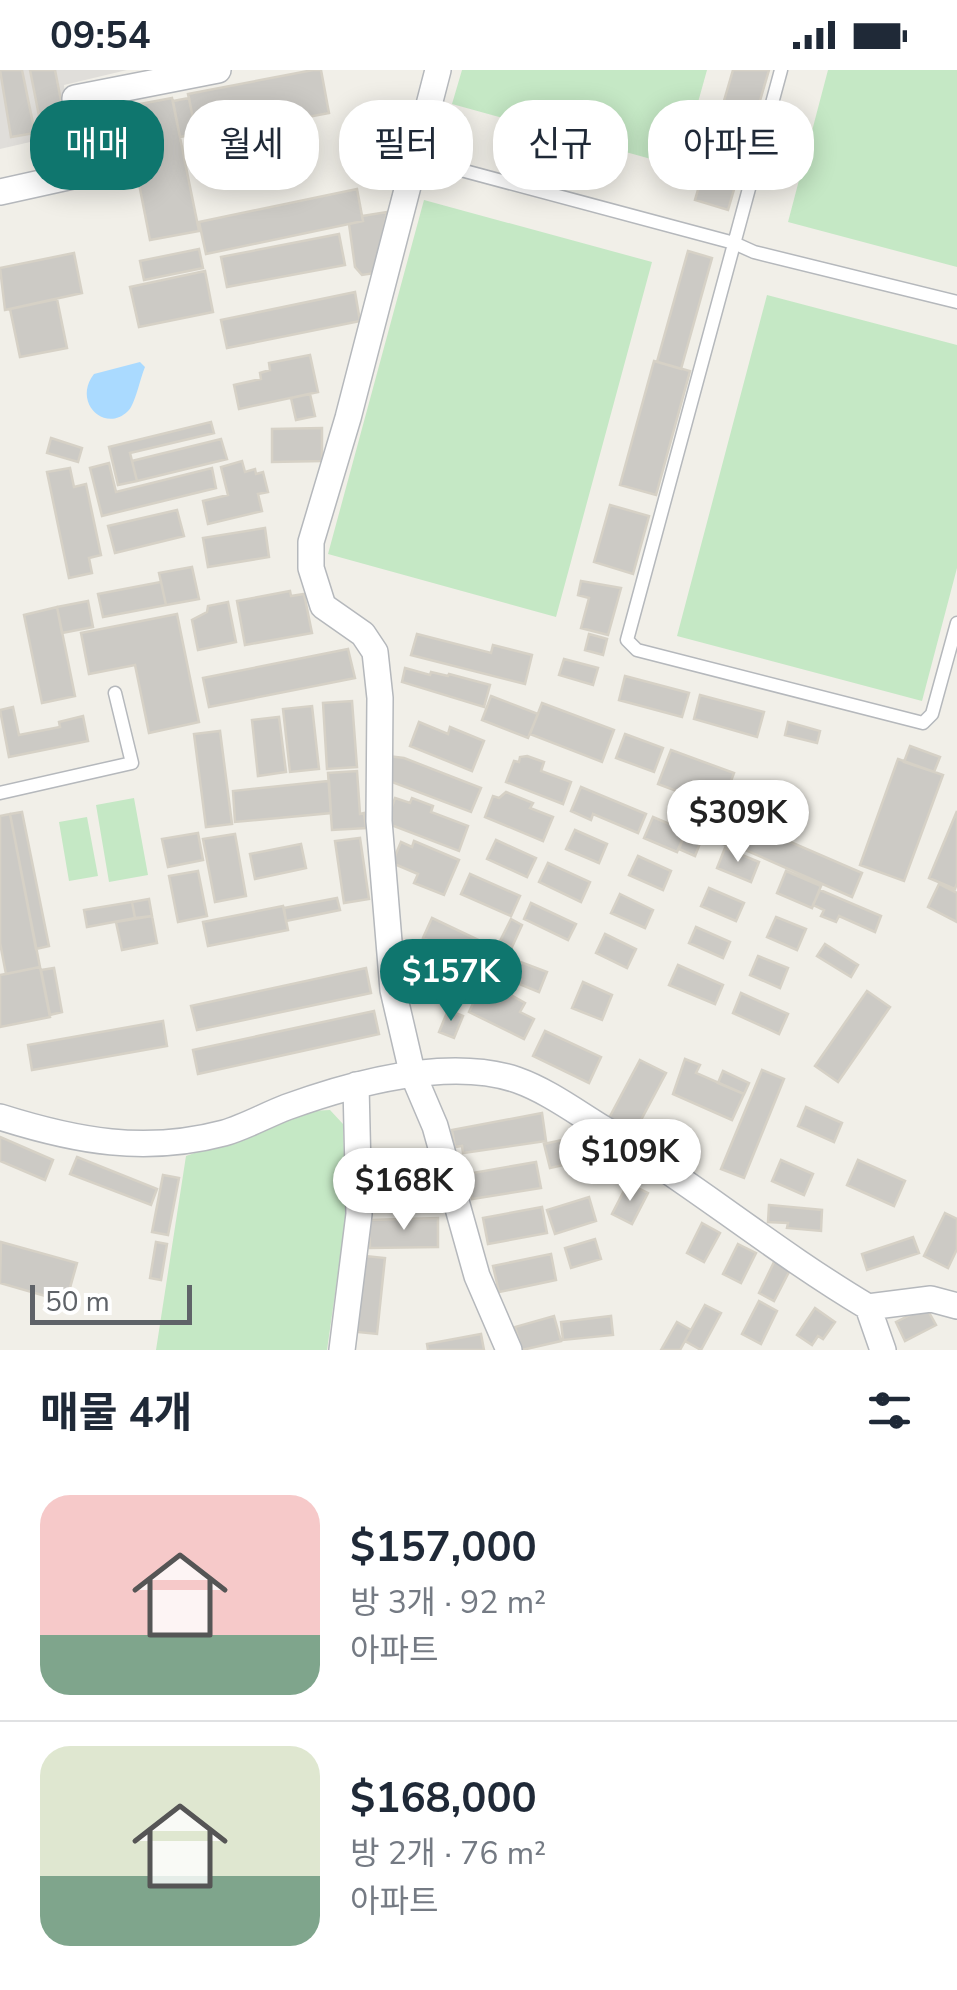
<!DOCTYPE html>
<html lang="ko">
<head>
<meta charset="utf-8">
<style>
	:root { --surface:#fff; --page:#f2f2f3; --text:#1f2937; --muted:#747a83; --line:#e0e1e3; --accent:#0f766e }
	body { margin:0; font-family:"Nunito Sans","Noto Sans KR",sans-serif; background:var(--page); color:var(--text); height:100vh; display:flex; flex-direction:column; font-size:38px; white-space:nowrap }
	* { box-sizing:border-box; margin:0 }
	p { font-size:32px; color:var(--muted) }
	.icon { flex:none; width:55px; height:55px; fill:none; stroke:currentColor; stroke-width:2; stroke-linecap:round; stroke-linejoin:round }
	.map { position:relative; height:1280px; overflow:hidden }
	.details { display:flex; flex-direction:column; background:var(--surface); flex:1 }
	.details>* { flex:none }
	.guide { position:absolute; left:30px; top:30px; width:898px; height:90px; display:flex; gap:20px }
	.scale { position:absolute; left:30px; bottom:25px; width:162px; box-sizing:border-box; padding-left:10px; border:5px solid #5f6368; border-top:0; font-size:28px; line-height:35px; white-space:nowrap; color:#5f6368; -webkit-text-stroke:8px #fff; paint-order:stroke }
	.price { position:absolute; translate:-50% -85px; padding:0 22px; border-radius:35px; background:#fff; color:#222; font-size:32px; line-height:65px; filter:drop-shadow(0 2px 5px #0008) }
	.price::after { content:''; position:absolute; left:50%; top:60px; width:30px; height:22px; margin-left:-15px; background:inherit; clip-path:polygon(0 0,100% 0,50% 100%) }
	.price.current { background:var(--accent); color:#fff }
	ul { padding:0; list-style:none }
	li { display:flex; align-items:center; gap:30px; height:250px; padding:0 40px }
	li+li { border-top:2px solid var(--line) }
	li span { display:grid; place-items:center; flex:none; width:280px; height:200px; border-radius:30px; color:#555 }
	li>.icon { margin-inline-start:auto }
	span .icon { width:120px; height:120px; fill:#fffc; stroke-width:1 }
	li b { font-size:42px }
	h2 { display:flex; justify-content:space-between; align-items:center; height:120px; padding:0 40px; font-size:42px }
	.pill { padding:0 35px; border-radius:40px; background:var(--surface); box-shadow:0 5px 25px #0003; font-size:35px; line-height:90px }
	.pill.current { background:var(--accent); color:#fff }
	.status { display:flex; justify-content:space-between; align-items:center; height:70px; padding:0 50px; background:var(--surface); direction:ltr }
	.status svg { height:28px; fill:currentColor }
	.map>svg:first-child { display:block }
	.industrial { fill:#e0deda }
	.green { fill:#c5e8c5 }
	.water { fill:#aadaff }
	.building { fill:#cccac5; stroke:#d6d1c6; stroke-width:2.5 }
	.lines { fill:none; stroke-linecap:round; stroke-linejoin:round }
	.service-casing { stroke:#b5b8bc; stroke-width:15 }
	.minor-casing { stroke:#b5b8bc; stroke-width:28 }
	.service { stroke:#fff; stroke-width:12 }
	.minor { stroke:#fff; stroke-width:25 }
</style>
</head>
<body>
<div class="status"><b>09:54</b><svg viewBox="0 0 49 12"><path d="M0 12V9h3v3zM5 12V6h3v6zM10 12V3h3v9zM15 12V0h3v12zM26 1h20v11H26zM47 4h2v5h-2z"/></svg></div>
<div class="map">
<svg width="957" height="1280" viewBox="0 0 957 1280">
	<rect width="100%" height="100%" fill="#f1efe8"/>
	<path class="industrial" d="M0 0H127L64 15 69 63 0 79Z"/>
	<path class="green" d="M462 0H707L680 97 452 34Z
		M828 0H957V197L788 152Z
		M424 130 652 192 556 547 328 484Z
		M767 225 957 275V498L922 631 677 566Z
		M134 728 148 805 109 812 96 735Z
		M87 747 98 806 69 811 59 752Z
		M330 1040 343 1054 346 1147 327 1280H156L186 1086 311 1041Z"/>
	<path class="water" d="M140 292 145 297C140 309 135 335 128 341 105 364 72 332 94 304Z"/>
	<path class="building" d="M0 0H22L35 63 11 67Z
		M30 0H55L66 56 42 61Z
		M313 0H321L329 43 197 68 188 24Z
		M733 0H769L728 140 695 130Z
		M172 28 199 161 150 170 124 37Z
		M189 28 196 64 180 67 173 31Z
		M439 39 463 46 449 91 432 86 435 76 428 73Z
		M357 119 363 151 206 184 199 152Z
		M387 142 375 203 362 205 355 197 349 154 363 151 362 146Z
		M339 164 345 195 227 217 221 187Z
		M199 179 203 198 144 210 140 191Z
		M688 181 712 188 681 299 657 292Z
		M74 183 82 223 5 240 0 198Z
		M205 201 213 242 139 257 130 217Z
		M355 222 360 251 227 278 221 250Z
		M57 229 67 278 20 287 10 239Z
		M310 285 318 322 239 339 234 315 261 309 260 303 270 300 269 293Z
		M654 291 690 301 656 425 620 415Z
		M310 324 315 346 296 350 291 328Z
		M211 352 214 363 130 383 137 411 118 415 109 377Z
		M322 358V391L272 392V359Z
		M51 368 82 378 78 392 47 383Z
		M221 369 227 389 137 411 132 391Z
		M242 391 245 402 255 399 256 404 263 402 268 422 258 424 262 441 208 454 203 431 228 425 221 397Z
		M109 393 116 422 212 398 216 418 102 446 90 398Z
		M70 398 74 417 86 414 101 485 89 488 92 503 69 508 47 402Z
		M610 435 649 446 633 504 594 492Z
		M177 440 184 466 115 483 108 456Z
		M265 458 269 487 208 497 203 468Z
		M192 497 199 529 166 535 159 503Z
		M581 511 621 518 608 565 581 558 589 528 578 525Z
		M161 512 166 535 103 547 98 524Z
		M290 521 291 526 304 524 312 563 245 575 237 531Z
		M88 531 93 557 62 563 57 537Z
		M228 532 236 572 198 580 192 550 207 542 208 536Z
		M57 537 75 626 42 633 24 545Z
		M177 544 199 652 149 663 135 595 89 604 81 563Z
		M417 564 491 583 493 575 532 585 525 614 411 585Z
		M589 564 607 569 603 585 585 580Z
		M348 579 355 608 209 637 203 608Z
		M564 589 598 598 593 615 559 605Z
		M405 598 430 605 431 602 448 606 449 604 490 615 484 637 402 612Z
		M625 606 689 623 682 647 619 630Z
		M700 625 764 642 757 667 694 649Z
		M491 626 538 644 528 668 482 650Z
		M352 631 357 697 327 699 323 633Z
		M542 633 614 660 602 692 530 664Z
		M312 636 319 699 290 702 283 639Z
		M13 637 19 665 60 657 59 652 83 646 88 671 9 687 0 640Z
		M279 647 286 702 258 706 252 650Z
		M419 652 448 664 450 657 484 671 472 701 410 676Z
		M788 652 820 661 817 673 785 665Z
		M220 661 232 754 206 757 194 664Z
		M625 664 663 678 654 702 616 688Z
		M910 676 940 687 934 702 904 692Z
		M671 680 734 703 721 738 658 714Z
		M388 686 404 688 481 718 471 742 384 709Z
		M527 686 544 692 541 701 571 712 563 734 506 712 514 691 519 692 520 687Z
		M898 689 943 705 904 811 860 795Z
		M357 701 360 744 364 743 366 758 332 760 328 703Z
		M329 711 331 743 235 752 233 721Z
		M581 717 646 744 638 763 593 744 591 750 571 741Z
		M506 722 533 733 530 738 553 747 543 771 485 747 493 726 499 728Z
		M395 728 410 733 412 728 433 736 431 742 468 756 459 781 386 753Z
		M719 741 862 803 852 827 734 775 733 778 708 768Z
		M957 741V813L955 819 929 808Z
		M22 742 49 876 36 879 10 744Z
		M10 744 40 897 6 904 0 873V746Z
		M653 747 686 761 677 782 644 768Z
		M777 753 795 760 790 772 772 764Z
		M575 760 607 774 599 793 566 779Z
		M198 763 203 790 168 797 162 769Z
		M235 764 246 826 215 832 203 769Z
		M685 764 701 771 695 786 679 779Z
		M360 768 369 829 344 833 335 771Z
		M496 770 536 788 527 807 487 789Z
		M414 771 459 790 444 825 414 813 418 804 392 793 401 772 412 777Z
		M301 774 306 798 255 809 250 784Z
		M725 778 759 792 751 812 717 798Z
		M638 786 671 801 663 820 629 805Z
		M548 793 590 812 581 832 539 812Z
		M198 801 207 846 178 852 169 806Z
		M786 801 821 816 812 838 777 823Z
		M470 804 520 826 511 846 461 824Z
		M939 814 957 823V852L928 837Z
		M709 818 744 833 736 851 701 836Z
		M820 820 881 846 875 862 839 846 836 852 821 846 824 840 813 835Z
		M620 824 653 840 645 858 611 843Z
		M337 828 340 840 286 851 284 838Z
		M149 829 152 846 135 848 132 832Z
		M132 832 135 848 87 857 84 840Z
		M531 833 576 854 568 870 524 849Z
		M283 836 288 860 208 876 203 852Z
		M152 846 157 873 122 880 116 852Z
		M776 847 806 859 797 880 767 867Z
		M432 848 504 882 495 901 423 868Z
		M511 849 522 855 512 877 500 871Z
		M696 857 730 872 723 888 689 873Z
		M605 864 636 879 627 898 596 883Z
		M825 874 858 895 851 907 817 886Z
		M424 885 454 896 447 916 416 905Z
		M758 886 788 898 780 918 750 905Z
		M515 890 547 902 539 922 507 909Z
		M678 895 723 915 715 934 669 915Z
		M40 897 50 947 0 957V905Z
		M54 898 62 942 50 945 41 900Z
		M366 898 371 923 197 960 191 936Z
		M583 912 612 925 602 950 572 938Z
		M493 915 525 933 520 942 534 949 524 969 469 942 479 921 488 926Z
		M867 921 890 937 838 1012 815 996Z
		M741 923 788 944 779 964 733 943Z
		M448 940 463 946 454 968 439 962Z
		M374 941 379 964 198 1004 193 980Z
		M163 951 167 976 32 1000 28 975Z
		M545 961 601 987 589 1013 533 986Z
		M685 989 700 995 696 1003 744 1024 732 1050 673 1024Z
		M640 990 666 1003 633 1065 607 1052Z
		M762 1000 784 1009 744 1108 721 1099Z
		M723 1001 749 1013 744 1024 718 1013Z
		M806 1037 842 1053 834 1072 798 1056Z
		M542 1043 546 1071 463 1083 462 1076 455 1077 452 1060Z
		M594 1063 599 1087 550 1098 544 1074Z
		M0 1067 53 1090 45 1110 0 1091Z
		M371 1084 422 1086V1114L370 1113Z
		M77 1087 157 1119 151 1135 70 1104Z
		M781 1090 813 1104 804 1125 772 1111Z
		M858 1090 905 1111 894 1136 847 1115Z
		M536 1092 541 1118 472 1129 467 1104Z
		M163 1105 179 1108 168 1165 152 1162Z
		M628 1113 648 1123 632 1154 612 1144Z
		M589 1127 596 1151 555 1164 547 1140Z
		M769 1135 822 1140 821 1161 787 1158 788 1153 768 1152Z
		M542 1137 547 1163 488 1174 483 1148Z
		M945 1143 957 1149V1179L948 1198 924 1186Z
		M438 1148V1177L370 1178 369 1150Z
		M702 1153 720 1163 704 1192 687 1183Z
		M913 1167 919 1183 867 1200 862 1184Z
		M595 1169 601 1189 571 1198 565 1178Z
		M1 1172 77 1193 66 1232 0 1213Z
		M156 1172 167 1174 161 1210 150 1208Z
		M738 1174 756 1183 741 1213 723 1204Z
		M551 1184 556 1210 499 1222 493 1196Z
		M365 1186 385 1188 377 1264 357 1262Z
		M775 1190 791 1198 774 1231 759 1223Z
		M759 1231 777 1241 761 1274 742 1264Z
		M705 1235 721 1243 701 1280 685 1271Z
		M926 1237 936 1255 905 1271 896 1252Z
		M815 1238 835 1252 823 1269 818 1266 812 1275 797 1265Z
		M554 1246 561 1271 522 1280 515 1257Z
		M611 1246 613 1265 563 1270 561 1252Z
		M677 1252 691 1260 685 1271 680 1280H661Z
		M481 1264 484 1280H428L427 1274Z"/>
	<g class="lines">
		<defs>
			<path id="service" d="M781 0 627 570 637 580 923 653 932 644 957 553
				M416 88 734 173 754 182 957 232
				M0 723 132 693 115 623"/>
			<path id="minor" d="M438 0 348 348 311 472V498L323 536 363 564 375 582 380 628 379 751 393 920 412 1002 435 1056 477 1206 509 1280
				M0 122 77 105 75 28 218 0
				M0 1047C76 1071 145 1084 224 1063 245 1057 266 1045 287 1037 353 1013 449 987 517 1010 548 1021 576 1042 604 1059 694 1114 777 1183 868 1237L931 1229 957 1236
				M868 1237 883 1280
				M342 1280 359 1144 356 1015"/>
		</defs>
		<use href="#service" class="service-casing"/>
		<use href="#minor" class="minor-casing"/>
		<use href="#service" class="service"/>
		<use href="#minor" class="minor"/>
	</g>
</svg>
<div class="scale">50 m</div>
<b class="price" style="left:738px;top:795px">$309K</b>
<b class="price current" style="left:451px;top:954px">$157K</b>
<b class="price" style="left:630px;top:1134px">$109K</b>
<b class="price" style="left:404px;top:1163px">$168K</b>
<div class="guide">
<a class="pill current">매매</a>
<a class="pill">월세</a>
<a class="pill">필터</a>
<a class="pill">신규</a>
<a class="pill">아파트</a>
</div>
</div>
<section class="details">
<h2>매물 4개<svg class="icon" aria-label="filters" viewBox="0 0 24 24"><path d="M4 7h16M4 17h16"/><circle cx="9" cy="7" r="2"/><circle cx="15" cy="17" r="2"/></svg></h2>
<ul>
<li><span style="background:linear-gradient(#f6c9c9 70%,#7fa58c 0)"><svg class="icon" aria-label="home" viewBox="0 0 24 24"><path d="M3 11l9-7 9 7M6 9v11h12V9"/></svg></span><div><b>$157,000</b><p>방 3개 · 92 m²</p><p>아파트</p></div></li>
<li><span style="background:linear-gradient(#dfe7d0 65%,#7fa58c 0)"><svg class="icon" aria-label="home" viewBox="0 0 24 24"><path d="M3 11l9-7 9 7M6 9v11h12V9"/></svg></span><div><b>$168,000</b><p>방 2개 · 76 m²</p><p>아파트</p></div></li>
</ul>
</section>
</body>
</html>
